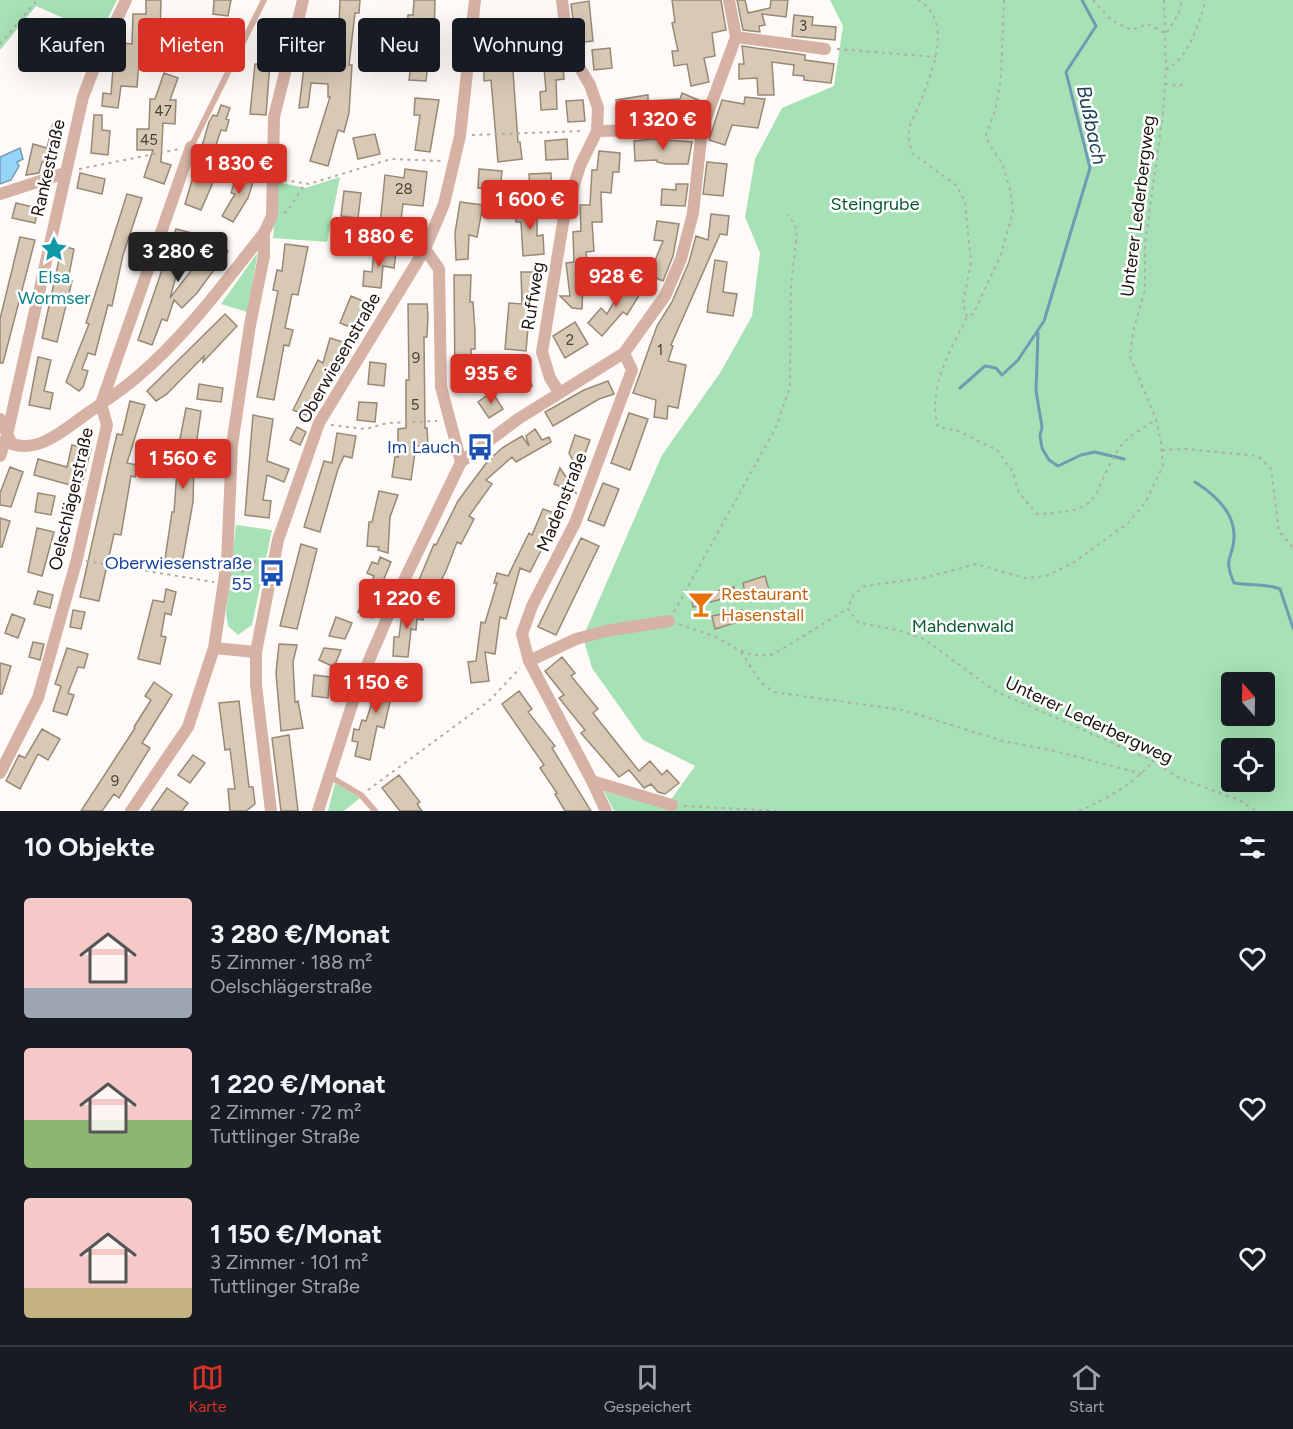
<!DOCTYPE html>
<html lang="de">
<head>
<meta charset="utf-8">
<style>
	:root { --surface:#171b24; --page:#20242c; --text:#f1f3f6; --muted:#9ea1a6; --line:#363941; --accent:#d93025 }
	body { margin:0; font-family:Figtree,sans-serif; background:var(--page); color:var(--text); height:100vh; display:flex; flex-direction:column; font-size:22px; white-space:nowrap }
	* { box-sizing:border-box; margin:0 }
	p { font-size:20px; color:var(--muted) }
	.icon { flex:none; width:33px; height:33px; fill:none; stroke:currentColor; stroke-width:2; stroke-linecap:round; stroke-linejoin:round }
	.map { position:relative; height:811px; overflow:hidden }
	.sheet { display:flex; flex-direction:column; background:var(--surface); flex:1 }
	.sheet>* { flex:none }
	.hud { position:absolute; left:18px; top:18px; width:600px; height:54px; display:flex; gap:12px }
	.needle { width:39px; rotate:340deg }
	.fabs { position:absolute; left:1221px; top:672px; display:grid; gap:12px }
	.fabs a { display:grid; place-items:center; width:54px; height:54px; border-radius:6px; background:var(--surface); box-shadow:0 6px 24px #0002; font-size:30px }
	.price { position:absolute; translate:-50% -51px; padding:0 14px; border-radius:6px; background:var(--accent); color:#fff; font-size:20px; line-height:39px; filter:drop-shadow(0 2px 3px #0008) }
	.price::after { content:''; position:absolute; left:50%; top:36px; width:18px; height:14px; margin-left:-9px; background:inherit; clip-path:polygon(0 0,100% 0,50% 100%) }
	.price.active { background:#222; color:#fff }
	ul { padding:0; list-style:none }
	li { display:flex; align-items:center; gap:18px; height:150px; padding:0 24px }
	li span { display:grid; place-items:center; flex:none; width:168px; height:120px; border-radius:6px; color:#555 }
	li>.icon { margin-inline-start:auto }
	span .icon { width:72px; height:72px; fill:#fffc; stroke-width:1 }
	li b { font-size:26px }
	h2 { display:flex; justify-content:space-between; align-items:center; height:72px; padding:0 24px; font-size:26px }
	.tag { padding:0 21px; border-radius:6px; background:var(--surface); box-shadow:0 6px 24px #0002; font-size:21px; line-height:54px }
	.tag.active { background:var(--accent); color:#fff }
	.tab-bar { display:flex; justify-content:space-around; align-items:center; height:84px; border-top:2px solid var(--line); background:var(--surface); font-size:16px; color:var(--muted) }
	.tab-bar a { display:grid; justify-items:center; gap:3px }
	.tab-bar .active { color:var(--accent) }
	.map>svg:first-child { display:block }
	.green { fill:#a6e2b5; fill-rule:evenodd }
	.water { fill:#96d4f8; stroke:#719bb2; stroke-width:1.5 }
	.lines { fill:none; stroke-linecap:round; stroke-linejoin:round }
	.stream { stroke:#719bb2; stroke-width:3 }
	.building { fill:#d8c9b5; stroke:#978976; stroke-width:1.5 }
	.path { stroke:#b2aca8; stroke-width:2; stroke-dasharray:3 4.5; stroke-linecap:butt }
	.lane { stroke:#d6b2a5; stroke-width:6 }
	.street { stroke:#d6b2a5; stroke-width:12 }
	.labels { text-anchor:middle; stroke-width:5; stroke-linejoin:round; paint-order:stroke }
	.number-label { font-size:15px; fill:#4b4238 }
	.street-label { font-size:18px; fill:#1c150f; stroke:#fff }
	.park-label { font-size:18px; fill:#065a2d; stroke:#fff }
	.culture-label { font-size:18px; fill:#0d838f; stroke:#fff }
	.transit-label { font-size:18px; fill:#164399; stroke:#fff; text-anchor:end }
	.food-label { font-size:18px; fill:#c56008; stroke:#fff; text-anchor:start }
	.water-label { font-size:20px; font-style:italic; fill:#1f4356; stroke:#fff }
</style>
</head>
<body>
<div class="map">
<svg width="1293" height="811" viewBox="0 0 1293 811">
	<rect width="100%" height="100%" fill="#fffaf7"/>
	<path class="green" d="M0 0H117L100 34 36 6 0 50Z
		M830 0H1293V811H614L604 791 665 808 695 766 643 740 592 668 583 637 662 455 720 373 752 316 760 253 745 217 755 159 782 108 834 86 843 26ZM1232 682H1264V716H1232ZM1232 748H1264V782H1232Z
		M340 177 327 242 273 238 278 182 305 188Z
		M258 252 247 312 221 304Z
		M236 525 272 530 252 625 238 635 228 626 226 613Z
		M335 783 360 798 344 811H328Z"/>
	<path class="water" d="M20 148 23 159 17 162 19 166 11 180 0 184V157Z"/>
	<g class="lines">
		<path class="stream" d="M1038 333 1036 391 1042 427 1040 436 1042 448 1049 460 1058 466 1081 455 1095 452 1124 459
			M960 388 985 366 996 368 1002 375 1018 360 1044 321 1090 168 1066 72 1096 26 1082 0
			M1195 482C1214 494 1235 513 1234 537 1234 559 1222 555 1234 583 1250 586 1265 583 1280 589L1293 628"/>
	</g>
	<path class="building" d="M146 0H161L160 36H146L144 62H139L137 87 121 86 118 108 102 106 103 93 111 94 113 69H120L123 43 132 44 133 14H146Z
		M214 0H231L228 16 213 14Z
		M340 0H360L359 13H355L349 65H352L349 113 344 132 338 130 328 166 310 161 330 97H328V84L311 83 308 107 299 108 308 34 334 37 336 25H339Z
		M414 0H435L434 39H431L426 81 409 80 411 65 401 64 403 51H406L408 15H413Z
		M672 0H721L726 30 712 33 715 56 704 58 709 82 691 86 687 64 674 66 672 51H678L672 23 675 22Z
		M737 0H745L748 13 770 8 771 0H788L786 17 762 14 765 25 759 26 760 32 743 30Z
		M589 1 593 41 576 43 571 4Z
		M794 15 813 17 812 25 836 27 835 40 792 36Z
		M265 19 281 21 278 51 271 50 266 115 250 114 255 64H260Z
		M499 22H516V43H511L518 142H520L522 159 498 162 491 80 484 81V71L495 70 494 56H498Z
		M189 28 210 29 209 43 188 42Z
		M742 46 805 55V60L834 64 831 83 804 80V76L793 75 794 65 772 62 774 95H758L757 78 739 79V64H744Z
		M610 48 612 68 594 70 592 50Z
		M562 54 564 79 556 80 557 109 541 110 540 92 546 91 543 56Z
		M164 73 178 78 170 100H176L175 124 163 123 161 162 171 165 164 184 144 177 153 150H137V129H149L150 99H155Z
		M682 93 703 102 697 118 633 122 632 112H617L616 100 648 95V101L680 99Z
		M745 97 765 99 758 128 732 125 725 145 709 140 722 100 744 104Z
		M415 98 439 100 430 152 415 150 420 115H414Z
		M583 100 585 121 568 122 566 101Z
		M221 105 230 108 226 119 229 120 226 131 221 130 211 160 221 164 201 210 185 204 209 122 213 115 217 116Z
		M94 115H102V130L110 131 108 155 91 153Z
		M53 123 63 125 54 164 42 162 39 173 26 175 33 144 47 148Z
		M375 134 380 154 358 159 353 138Z
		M567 139 568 159 546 160 545 141Z
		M654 139 692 142 688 164H666L657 162V160L635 161 634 141Z
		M599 151 620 153 619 172H613L611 193 601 192 602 222H592L594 251 586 252 590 283 583 284 582 309 572 308 560 296H570L566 263 574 262 573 232 581 231 580 205H590L592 170H597Z
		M707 162 727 164 723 196 703 194Z
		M405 169 427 172 423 206 403 204 399 236 379 234 385 175 404 178Z
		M479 169 502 171 500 190 478 188Z
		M238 171 255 176 248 198 233 222 222 216 235 194 231 193Z
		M80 173 105 179 102 194 77 188Z
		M551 173 552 193 530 194 529 174Z
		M676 184H688L685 206 661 205 662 189 676 190Z
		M344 191 361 193 358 218 341 216Z
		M127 194 142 198 123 255 112 306 108 305 95 355 88 353 82 369 88 371 83 387 79 391 66 382 89 324 86 323Z
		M460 202 483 205 477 237 469 235 468 259 456 260 455 233Z
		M16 203 38 208 35 223 12 218Z
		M516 206H537V236L543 235 544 254 523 256 521 222H516Z
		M711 214 729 216 727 235 720 234 671 345 673 346 668 361 686 365 678 408 668 406 667 419 654 417 656 400 633 393 657 326 672 302 689 262 696 236 708 240Z
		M657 221 679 224 673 256 663 281 649 275 663 241 654 240Z
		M176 229 192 233 187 249 184 248 170 298 215 240 228 251 197 293 182 308 174 300 167 321 162 319 152 345 138 340Z
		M20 237 35 240 3 363H0V319Z
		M285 244 308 247 298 295 292 294 285 328 293 330 289 346 284 345 274 400 257 397 278 291 273 290 277 270 282 271Z
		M62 246 74 249 68 280 72 281 57 342 42 338Z
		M374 250 396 253 394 268 383 266 381 288 363 286 364 271 372 272Z
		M715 260 727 262 723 292 737 294 733 316 707 312Z
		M521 272H539L540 293H531L526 351 505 349 509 303 522 304Z
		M454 275H471L470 302H473L475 331V349H471L472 381 455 382Z
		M627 280 643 289 627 315 623 312 602 336 588 323 601 308 607 314Z
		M351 296 370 304 360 331 340 323Z
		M408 304H427L428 316 427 337H424L425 428H427L428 446H416L411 480 392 477 395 457H398V429L406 428V380H409Z
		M225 314 237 326 203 362 204 356 167 394 156 401 147 391Z
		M575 322 588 344 565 358 553 336Z
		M330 338 346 343 342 358 323 389 318 386 306 415 293 410 318 360 323 363Z
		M38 357 51 360 44 391 53 393 50 409 29 405Z
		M523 358 532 386 512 392 503 364Z
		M370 362 386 364 384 386 368 384Z
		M608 381 614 394 599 399 553 426 545 412 584 390Z
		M199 384 223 388 221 402 197 399Z
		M492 392 503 409 489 418 478 402Z
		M130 401 145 405 127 463 137 465 135 477 131 476 121 535 114 534 99 601 80 597 111 459 117 434 122 435Z
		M359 402 377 403 375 422 357 420Z
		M186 408 201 411 194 460 193 502 181 569 164 566 172 512H174L179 444Z
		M629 413 648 419 630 470 611 463Z
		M253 415 273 419 267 461 289 469 284 482 267 475 263 500 271 501 269 518 245 515Z
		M297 427 306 432 300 445 290 440Z
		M535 429 542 440 549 437 551 442 516 462 512 457 486 480 492 484 469 516 474 519 461 544 457 542 446 571 431 600 414 592 434 544 436 545 458 501 487 462 502 448 522 436 529 446 526 436Z
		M337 433 356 436 352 458 344 456 338 469 320 532 304 527 324 461 332 463Z
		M575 435 590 440 584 456 578 454 574 463 569 453Z
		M72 445 91 449 81 488 34 475 38 459 67 467Z
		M10 467 23 472 11 507 0 505V493Z
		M560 468 568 480 580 473 574 489 576 493 554 484Z
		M603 483 619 489 604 526 588 520Z
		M379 491 398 495 390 517 388 553 378 550 379 547 367 546 369 522H372Z
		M38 493 55 496 51 515 35 512Z
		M543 509 562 516 555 533 551 531 530 572 520 568 506 619 500 617 495 654 485 652 489 681 471 683 468 662 476 661 481 622 485 623 497 583H494L497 573 508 576 529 533 532 535Z
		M0 518 10 521 2 547H0Z
		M37 528 54 532 42 576 28 572Z
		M581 538 599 546 556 635 538 627Z
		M301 544 317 549 297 629 280 626Z
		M380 557 391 562 379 591 383 593 372 618 358 612 374 576 367 573 372 562 378 564Z
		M765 576 769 590 757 593 756 589 745 592 743 583Z
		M734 587 736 595 693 607 691 597Z
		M166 589 176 592 171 615 165 613 161 636 166 637 160 664 138 659 153 600 164 602Z
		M38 591 53 595 50 608 34 604Z
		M403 606 424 609 423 620 417 619 416 630 411 629 408 657 393 656 394 637H399Z
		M73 610 85 612 81 629 70 627Z
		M742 610 744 620 715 629 712 616Z
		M12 614 25 619 18 638 5 633Z
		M336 617 352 623 345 639 329 636Z
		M33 642 44 644 40 660 29 657Z
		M279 644 297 645 293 662 295 702 298 701 303 728 281 731 276 673Z
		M67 648 88 654 84 668 78 667 68 693 74 695 67 715 53 711 61 686 55 684Z
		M324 648 341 650 334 667 319 660Z
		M562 657 575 673 571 676 598 709 593 713 639 771 650 761 662 775 667 770 679 783 665 794 658 792 651 784 644 788 629 770 619 777 581 733 585 730 559 698 564 695 545 671Z
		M0 663 11 666 2 694H0Z
		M383 669 400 674 395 693H392L384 728 377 726 370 760 355 756 358 742 352 741 354 729 359 730 362 720 366 721Z
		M314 675 330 677 328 698 312 696Z
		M154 682 172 695 142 743 150 748 119 798 114 794 102 811H81L135 728 134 727 151 700 145 696Z
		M519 691 532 709 528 712 555 746 552 748 591 811H565L555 794 557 793 540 768 544 765 502 704Z
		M239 701 249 787H253L255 804 246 811H230L228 789H235L230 749 225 750 219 703Z
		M42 729 60 739 48 760 38 754 20 789 6 781 19 755 25 758Z
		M289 735 298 811H281L272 738Z
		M193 755 205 763 190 783 178 775Z
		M399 775 420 802 417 804 422 811H400L382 788Z
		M167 788 188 803 182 811H151Z"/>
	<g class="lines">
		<path class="path" d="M918 0C955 21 931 75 919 105 916 113 910 122 909 130 907 137 911 146 912 153L956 185 965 201 971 263 963 303 967 317
			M1004 0 1001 76 996 108 986 135 989 144 1002 163 1010 189 1013 212 1001 254 974 313 967 317C950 351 927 388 938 427L956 430 997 450 1013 472 1019 493 1037 514C1108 511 1088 497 1119 448 1127 437 1145 427 1156 419
			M1093 0 1111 20 1131 30 1148 24 1166 34 1179 13 1182 0
			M1164 0 1166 70 1163 113 1145 244V290L1134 327 1130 357 1156 419 1161 442 1163 466 1145 503 1128 523 1073 563 1046 576 1025 578 976 564 923 578 865 586 853 595 848 609 859 623 897 630 924 639 995 691 1153 761 1177 777 1239 800 1256 811
			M0 44 37 0
			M837 49 936 57
			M1166 70C1191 54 1197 27 1206 0
			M1165 84 1179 86 1185 83
			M472 135 583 131
			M202 151 262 173
			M79 169 180 149
			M284 180 309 184 391 159 442 161
			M284 213 287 212 304 185
			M331 425 366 429 387 423 437 421
			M1162 450 1187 449 1258 456 1271 469 1279 531 1293 548
			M86 561 214 582
			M236 577 257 560 263 561
			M674 612 776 427 790 387 791 286 797 230 788 214
			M679 624C691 629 704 632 715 637 736 647 749 660 774 654L847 609
			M741 652 760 681 773 692 903 710 1003 741 1055 751 1143 774
			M368 790 489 701 520 668
			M684 806 780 811
			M1079 811C1106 799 1134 784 1153 761"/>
		<path class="lane" d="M191 147 264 0
			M329 776 361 795 375 811"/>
		<path class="street" d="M736 37 825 49
			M597 131 702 129
			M0 194 65 173
			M425 249 439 269 441 387 461 462
			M624 353 632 370 575 523 532 606 522 634 529 661 592 781 672 805
			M559 392 550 378 542 352 564 217 580 166 597 131 598 108 590 85 568 48 562 0
			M0 419 12 444C39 453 64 430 85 415 102 403 121 391 137 377 185 337 225 282 264 233
			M0 456 7 435 83 97 96 63 126 0
			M214 648 256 652
			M529 661 576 639 606 631 669 621
			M0 773 38 698 77 559 107 425 101 404 191 147
			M592 781 606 811
			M131 811 188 727 214 648 227 561 232 445 250 325 264 256V233L272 216 274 117 303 0
			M271 811 256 685V652L278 540 319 423 425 249 444 204 460 136 475 0
			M318 811 358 686 397 595 461 462 518 419 624 353 665 296 681 259 693 213 702 129 736 37 729 0"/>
	</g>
	<defs>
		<symbol id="sight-bare" viewBox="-9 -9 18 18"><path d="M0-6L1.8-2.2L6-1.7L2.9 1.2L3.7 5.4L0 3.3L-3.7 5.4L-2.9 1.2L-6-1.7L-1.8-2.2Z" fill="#0f9aa8" stroke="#fff" stroke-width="2.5" paint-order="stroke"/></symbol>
		<symbol id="bus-bare" viewBox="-9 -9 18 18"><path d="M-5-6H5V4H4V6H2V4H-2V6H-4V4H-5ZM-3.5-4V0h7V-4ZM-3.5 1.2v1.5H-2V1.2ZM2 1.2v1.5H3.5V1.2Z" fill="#1a4fb4" stroke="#fff" stroke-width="2.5" paint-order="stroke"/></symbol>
		<symbol id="bar-bare" viewBox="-9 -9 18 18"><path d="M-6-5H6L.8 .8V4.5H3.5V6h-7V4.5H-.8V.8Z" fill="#e8710a" stroke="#fff" stroke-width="2.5" paint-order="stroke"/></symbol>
	</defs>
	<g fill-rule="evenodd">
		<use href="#sight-bare" x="35" y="230" width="38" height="38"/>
		<use href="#bus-bare" x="461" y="428" width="38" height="38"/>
		<use href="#bus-bare" x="253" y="554" width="38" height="38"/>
		<use href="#bar-bare" x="682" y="585" width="38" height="38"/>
	</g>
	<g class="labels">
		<g class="number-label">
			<text x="803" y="31">3</text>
			<text x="163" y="116">47</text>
			<text x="149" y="145">45</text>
			<text x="404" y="194">28</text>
			<text x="570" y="345">2</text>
			<text x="660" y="355">1</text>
			<text x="416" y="363">9</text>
			<text x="415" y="410">5</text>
			<text x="115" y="786">9</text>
		</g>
		<g class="street-label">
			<text transform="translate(48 168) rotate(-77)" y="6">Rankestraße</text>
			<text transform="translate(1138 206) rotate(-83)" y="6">Unterer Lederbergweg</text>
			<text transform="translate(533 296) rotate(-81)" y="6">Ruffweg</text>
			<text transform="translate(339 358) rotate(-60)" y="6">Oberwiesenstraße</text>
			<text transform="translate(71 499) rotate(-77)" y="6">Oelschlägerstraße</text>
			<text transform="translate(562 502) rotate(-68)" y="6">Madenstraße</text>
			<text transform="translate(1089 720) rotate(25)" y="6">Unterer Lederbergweg</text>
		</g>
		<g class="park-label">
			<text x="875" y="210">Steingrube</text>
			<text x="963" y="632">Mahdenwald</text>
		</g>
		<g class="culture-label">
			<text x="54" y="283">Elsa<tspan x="54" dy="21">Wormser</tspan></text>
		</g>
		<g class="transit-label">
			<text x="460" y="453">Im Lauch</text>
			<text x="252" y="569">Oberwiesenstraße<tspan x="252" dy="21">55</tspan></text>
		</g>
		<g class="food-label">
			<text x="721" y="600">Restaurant<tspan x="721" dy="21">Hasenstall</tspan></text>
		</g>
		<g class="water-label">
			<text transform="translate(1092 125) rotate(78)" y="7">Bußbach</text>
		</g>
	</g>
</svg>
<div class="fabs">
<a><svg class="needle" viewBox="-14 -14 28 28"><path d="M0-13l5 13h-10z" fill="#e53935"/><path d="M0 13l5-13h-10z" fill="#9ea1a6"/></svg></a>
<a><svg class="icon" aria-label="locate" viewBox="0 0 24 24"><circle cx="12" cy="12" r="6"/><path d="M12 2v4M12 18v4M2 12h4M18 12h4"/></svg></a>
</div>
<b class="price" style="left:663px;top:151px">1 320 €</b>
<b class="price" style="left:239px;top:195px">1 830 €</b>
<b class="price" style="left:530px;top:231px">1 600 €</b>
<b class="price" style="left:379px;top:268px">1 880 €</b>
<b class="price active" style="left:178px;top:283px">3 280 €</b>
<b class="price" style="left:616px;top:308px">928 €</b>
<b class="price" style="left:491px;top:405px">935 €</b>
<b class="price" style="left:183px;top:490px">1 560 €</b>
<b class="price" style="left:407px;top:630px">1 220 €</b>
<b class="price" style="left:376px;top:714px">1 150 €</b>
<div class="hud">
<a class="tag">Kaufen</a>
<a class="tag active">Mieten</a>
<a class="tag">Filter</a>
<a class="tag">Neu</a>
<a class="tag">Wohnung</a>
</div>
</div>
<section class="sheet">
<h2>10 Objekte<svg class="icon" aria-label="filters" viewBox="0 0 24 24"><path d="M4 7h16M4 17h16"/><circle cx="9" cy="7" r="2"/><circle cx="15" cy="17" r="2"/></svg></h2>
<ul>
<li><span style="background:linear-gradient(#f6c9c9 75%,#9aa5b1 0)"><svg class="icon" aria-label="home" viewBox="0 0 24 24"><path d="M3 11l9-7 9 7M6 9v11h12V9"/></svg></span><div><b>3 280 €/Monat</b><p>5 Zimmer · 188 m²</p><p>Oelschlägerstraße</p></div><svg class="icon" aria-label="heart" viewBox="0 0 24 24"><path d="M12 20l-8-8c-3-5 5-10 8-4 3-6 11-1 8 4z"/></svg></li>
<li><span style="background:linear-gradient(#f6c9c9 60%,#8fb573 0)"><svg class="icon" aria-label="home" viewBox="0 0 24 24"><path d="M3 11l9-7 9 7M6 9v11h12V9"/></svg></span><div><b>1 220 €/Monat</b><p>2 Zimmer · 72 m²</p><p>Tuttlinger Straße</p></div><svg class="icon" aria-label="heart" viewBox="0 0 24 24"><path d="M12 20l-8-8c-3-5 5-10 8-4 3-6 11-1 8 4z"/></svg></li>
<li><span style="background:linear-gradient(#f6c9c9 75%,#c2b280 0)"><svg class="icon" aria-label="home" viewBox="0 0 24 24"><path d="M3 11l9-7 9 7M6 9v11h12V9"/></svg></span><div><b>1 150 €/Monat</b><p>3 Zimmer · 101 m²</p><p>Tuttlinger Straße</p></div><svg class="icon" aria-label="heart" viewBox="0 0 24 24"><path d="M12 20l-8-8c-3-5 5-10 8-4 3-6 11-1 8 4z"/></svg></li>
</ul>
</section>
<nav class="tab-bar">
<a class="active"><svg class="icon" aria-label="map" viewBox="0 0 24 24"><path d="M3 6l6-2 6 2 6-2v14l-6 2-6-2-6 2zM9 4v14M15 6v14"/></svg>Karte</a>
<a><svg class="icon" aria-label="saved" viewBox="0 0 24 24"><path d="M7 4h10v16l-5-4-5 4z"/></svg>Gespeichert</a>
<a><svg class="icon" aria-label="home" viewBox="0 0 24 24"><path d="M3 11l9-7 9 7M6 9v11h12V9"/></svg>Start</a>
</nav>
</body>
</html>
